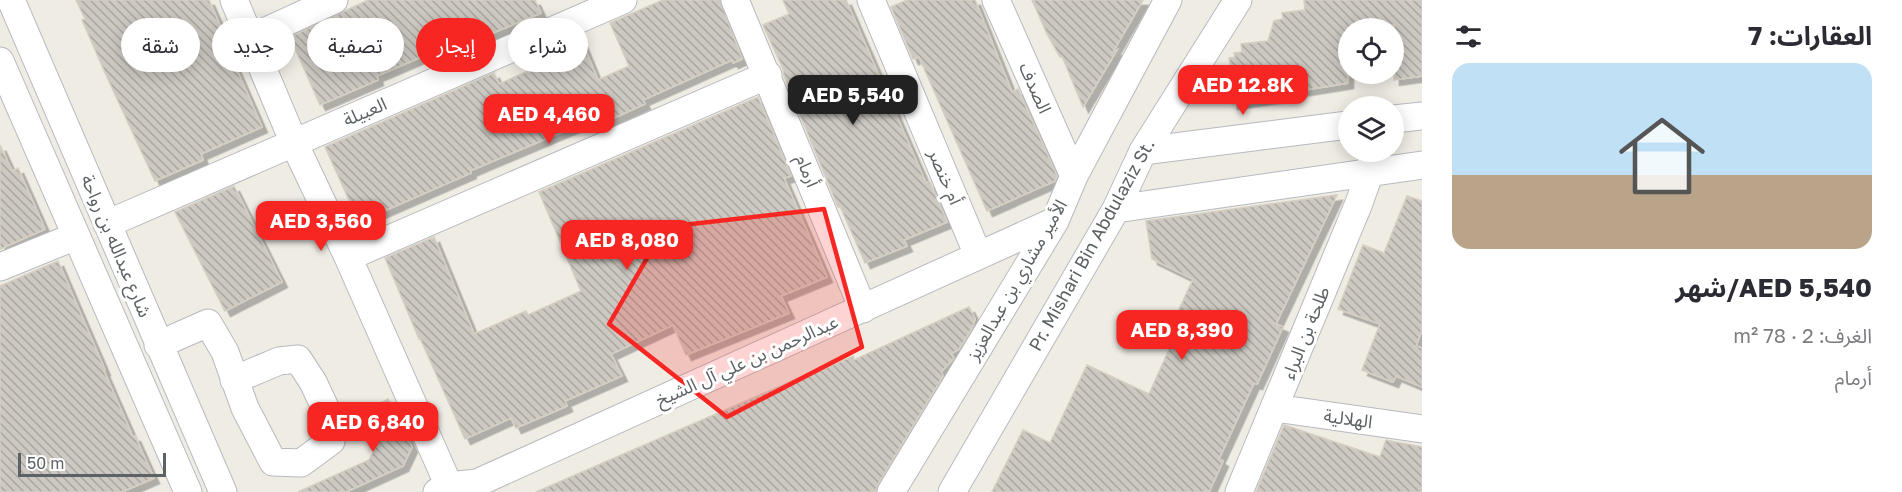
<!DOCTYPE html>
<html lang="ar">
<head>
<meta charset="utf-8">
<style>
	:root { --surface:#fff; --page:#f7f7f7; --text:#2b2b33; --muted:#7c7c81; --accent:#f72622 }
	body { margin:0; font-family:"Golos Text","Noto Sans Arabic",sans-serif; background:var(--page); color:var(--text); direction:rtl; height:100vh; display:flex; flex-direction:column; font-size:22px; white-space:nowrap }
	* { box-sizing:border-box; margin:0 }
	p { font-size:20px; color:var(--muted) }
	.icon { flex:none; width:33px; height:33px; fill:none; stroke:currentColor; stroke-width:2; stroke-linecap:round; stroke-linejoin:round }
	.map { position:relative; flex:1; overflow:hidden; direction:ltr }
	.sheet { display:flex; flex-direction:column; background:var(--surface); width:480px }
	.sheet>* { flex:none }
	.banner { position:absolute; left:18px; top:18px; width:570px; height:54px; direction:rtl; display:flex; gap:12px }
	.tools { position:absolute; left:1338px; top:18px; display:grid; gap:12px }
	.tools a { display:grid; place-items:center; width:66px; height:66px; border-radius:50%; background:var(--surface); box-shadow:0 3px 15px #0003; font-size:30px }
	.scale { position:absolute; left:18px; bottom:15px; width:148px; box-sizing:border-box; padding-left:6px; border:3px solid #5c6165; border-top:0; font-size:16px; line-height:21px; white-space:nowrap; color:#5c6165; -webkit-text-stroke:4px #fff; paint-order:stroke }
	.price { position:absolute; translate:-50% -51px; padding:0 14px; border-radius:12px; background:var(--accent); color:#fff; font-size:20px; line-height:39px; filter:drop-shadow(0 2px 3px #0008) }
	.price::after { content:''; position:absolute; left:50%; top:36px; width:18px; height:14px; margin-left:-9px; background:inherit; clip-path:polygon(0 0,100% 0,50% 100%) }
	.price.active { background:#222; color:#fff }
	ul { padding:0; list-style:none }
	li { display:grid; align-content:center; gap:12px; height:318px; padding:0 30px }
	li span { display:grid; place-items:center; height:186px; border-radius:18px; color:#555 }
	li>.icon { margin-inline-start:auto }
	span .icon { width:108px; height:108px; fill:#fffc; stroke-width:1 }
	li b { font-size:26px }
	h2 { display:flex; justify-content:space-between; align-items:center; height:72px; padding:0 30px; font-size:26px }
	.chip { padding:0 21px; border-radius:27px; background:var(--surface); box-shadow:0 3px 15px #0003; font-size:21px; line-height:54px }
	.chip.active { background:var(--accent); color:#fff }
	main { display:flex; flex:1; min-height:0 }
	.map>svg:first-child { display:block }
	.building { fill:url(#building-back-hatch); stroke:#d5cec1; stroke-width:1.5; filter:url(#shadow) }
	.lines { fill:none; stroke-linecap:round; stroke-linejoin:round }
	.minor-casing { stroke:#b6babf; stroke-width:29 }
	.minor { stroke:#fff; stroke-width:27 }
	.marked { fill:#f72622; fill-opacity:0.2; stroke:#f72622; stroke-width:4.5; stroke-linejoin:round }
	.labels { text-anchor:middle; stroke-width:6; stroke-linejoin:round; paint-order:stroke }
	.street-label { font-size:18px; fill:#5c6165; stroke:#fff }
</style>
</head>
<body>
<main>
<section class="sheet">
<h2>العقارات: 7<svg class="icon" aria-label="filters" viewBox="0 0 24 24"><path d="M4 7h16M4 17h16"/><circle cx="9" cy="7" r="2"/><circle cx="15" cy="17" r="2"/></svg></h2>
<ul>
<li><span style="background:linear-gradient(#bfe0f5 60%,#b9a48a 0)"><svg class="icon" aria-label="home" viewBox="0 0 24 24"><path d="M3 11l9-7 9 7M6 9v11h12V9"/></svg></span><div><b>AED 5,540/شهر</b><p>الغرف: 2 · 78 m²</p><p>أرمام</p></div></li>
</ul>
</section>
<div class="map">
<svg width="1422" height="492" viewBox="0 0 1422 492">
	<defs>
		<pattern id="building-back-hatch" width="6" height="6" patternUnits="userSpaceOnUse" patternTransform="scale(1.5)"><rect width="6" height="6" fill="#cdc9c2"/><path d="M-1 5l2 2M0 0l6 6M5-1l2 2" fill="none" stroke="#aaa7a1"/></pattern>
		<filter id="shadow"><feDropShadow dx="5.5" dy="5.5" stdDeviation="0" flood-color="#0004"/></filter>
	</defs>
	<rect width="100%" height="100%" fill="#efece4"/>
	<path class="building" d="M76 0H209L226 39 224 41 262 127 201 154 203 160 155 181 106 75 82 20 85 19Z
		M368 0H535L541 13 442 54 440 49 377 76 378 80 320 105 290 37Z
		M663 0H720L742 59 733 63 732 60 643 100 645 104 592 128 588 121 470 171 471 173 359 222 325 147 494 73 499 84 568 53 566 48 582 42 598 80 629 66 610 23Z
		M783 0H846L926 183 930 182 947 222 904 240 907 246 865 263 840 206 838 207 784 76 783 69 763 25 789 14Z
		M907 0H975L1012 92 1018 89 1057 176 1055 181 987 211 919 57 913 59 891 7Z
		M1032 0H1143L1113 52 1117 50 1083 107 1062 56 1060 57 1047 34Z
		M1304 0H1422V76L1394 80V25L1370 28H1348V83L1280 94 1281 97 1232 104 1231 92H1226L1225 81V70L1231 69 1229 58 1235 57 1234 53 1242 52 1241 44 1268 41 1274 21 1283 19 1282 13 1305 10Z
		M758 97 791 176 784 178 827 277 781 296 789 313 686 355 673 325 611 354 622 376 565 401 567 406 516 428 511 418 465 439 420 338 419 339 385 258 434 237 474 334 526 311 528 315 581 291 539 192Z
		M0 145 12 171 18 168 45 229 0 249Z
		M234 186 282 282 225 311 175 212Z
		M1337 195 1276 324 1283 327 1257 384 1254 383 1219 459 1223 461 1209 492H992L1023 430 1050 443 1087 365 1149 394 1171 345 1164 342 1193 279 1152 259 1146 221Z
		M1407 196 1422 201V330L1416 346 1422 348V387L1396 376 1393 382 1362 370 1380 324 1338 309 1363 245 1384 253Z
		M58 261 105 370 104 371 133 437 135 436 154 478 122 492H0V286Z
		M969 307 975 319 972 328 959 349 951 354 954 358 941 372 943 376 878 484 875 492H536L799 378V380L853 356 854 360Z
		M388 399 412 447 403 466 346 492H298L369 460 382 434 371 428 363 413Z
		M1284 425 1380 457 1386 440 1422 447V492H1256Z"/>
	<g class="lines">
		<defs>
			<path id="minor" d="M11 0 223 492
				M234 0 294 143 348 257 449 486
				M735 0 863 309
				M871 0 978 255
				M996 0 1074 176
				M251 38 334 0
				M0 61 188 492
				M1394 119 1422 116
				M1143 151 1348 125
				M1116 209 1422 165
				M107 224 623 0
				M348 257 768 75
				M0 267 76 236
				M158 345 208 323 225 352 245 408 273 462 301 463 331 441 329 416 313 382 298 359 279 361 234 380
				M1275 408 1422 429
				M437 492 449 486 477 483 1055 221
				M891 492 1055 221 1074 176 1168 0
				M952 492 1116 209 1143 151 1238 0
				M1239 492 1359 203 1370 172 1373 152"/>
		</defs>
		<use href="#minor" class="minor-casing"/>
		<use href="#minor" class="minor"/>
	</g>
	<path class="marked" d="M824 209 862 347 727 417 609 324 665 227Z"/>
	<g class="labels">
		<g class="street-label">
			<text transform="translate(1035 88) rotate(66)" y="6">الصدف</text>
			<text transform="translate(365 112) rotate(-23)" y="6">العبيلة</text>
			<text transform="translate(807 171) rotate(68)" y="6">أرمام</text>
			<text transform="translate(945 177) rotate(67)" y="6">أم خنصر</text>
			<text transform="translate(1092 245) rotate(-61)" y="6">Pr. Mishari Bin Abdulaziz St.</text>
			<text transform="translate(116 246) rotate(67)" y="6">شارع عبدالله بن رواحة</text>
			<text transform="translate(1017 280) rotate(-60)" y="6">الأمير مشاري بن عبدالعزيز</text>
			<text transform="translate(1306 333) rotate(-68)" y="6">طلحة بن البراء</text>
			<text transform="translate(747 361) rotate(-24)" y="6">عبدالرحمن بن علي آل الشيخ</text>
			<text transform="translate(1348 419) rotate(8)" y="6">الهلالية</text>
		</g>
	</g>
</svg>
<div class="tools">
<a><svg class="icon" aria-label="locate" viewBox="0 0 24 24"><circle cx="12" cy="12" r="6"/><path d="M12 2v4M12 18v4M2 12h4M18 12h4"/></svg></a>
<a><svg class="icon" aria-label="layers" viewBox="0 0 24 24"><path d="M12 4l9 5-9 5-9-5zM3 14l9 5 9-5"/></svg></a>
</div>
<div class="scale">50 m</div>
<b class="price" style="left:1243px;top:116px">AED 12.8K</b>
<b class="price active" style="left:853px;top:126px">AED 5,540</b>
<b class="price" style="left:549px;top:145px">AED 4,460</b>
<b class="price" style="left:321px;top:252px">AED 3,560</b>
<b class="price" style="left:627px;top:271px">AED 8,080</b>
<b class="price" style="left:1182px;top:361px">AED 8,390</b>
<b class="price" style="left:373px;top:453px">AED 6,840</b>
<div class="banner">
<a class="chip">شراء</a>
<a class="chip active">إيجار</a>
<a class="chip">تصفية</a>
<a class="chip">جديد</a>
<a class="chip">شقة</a>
</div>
</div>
</main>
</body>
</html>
